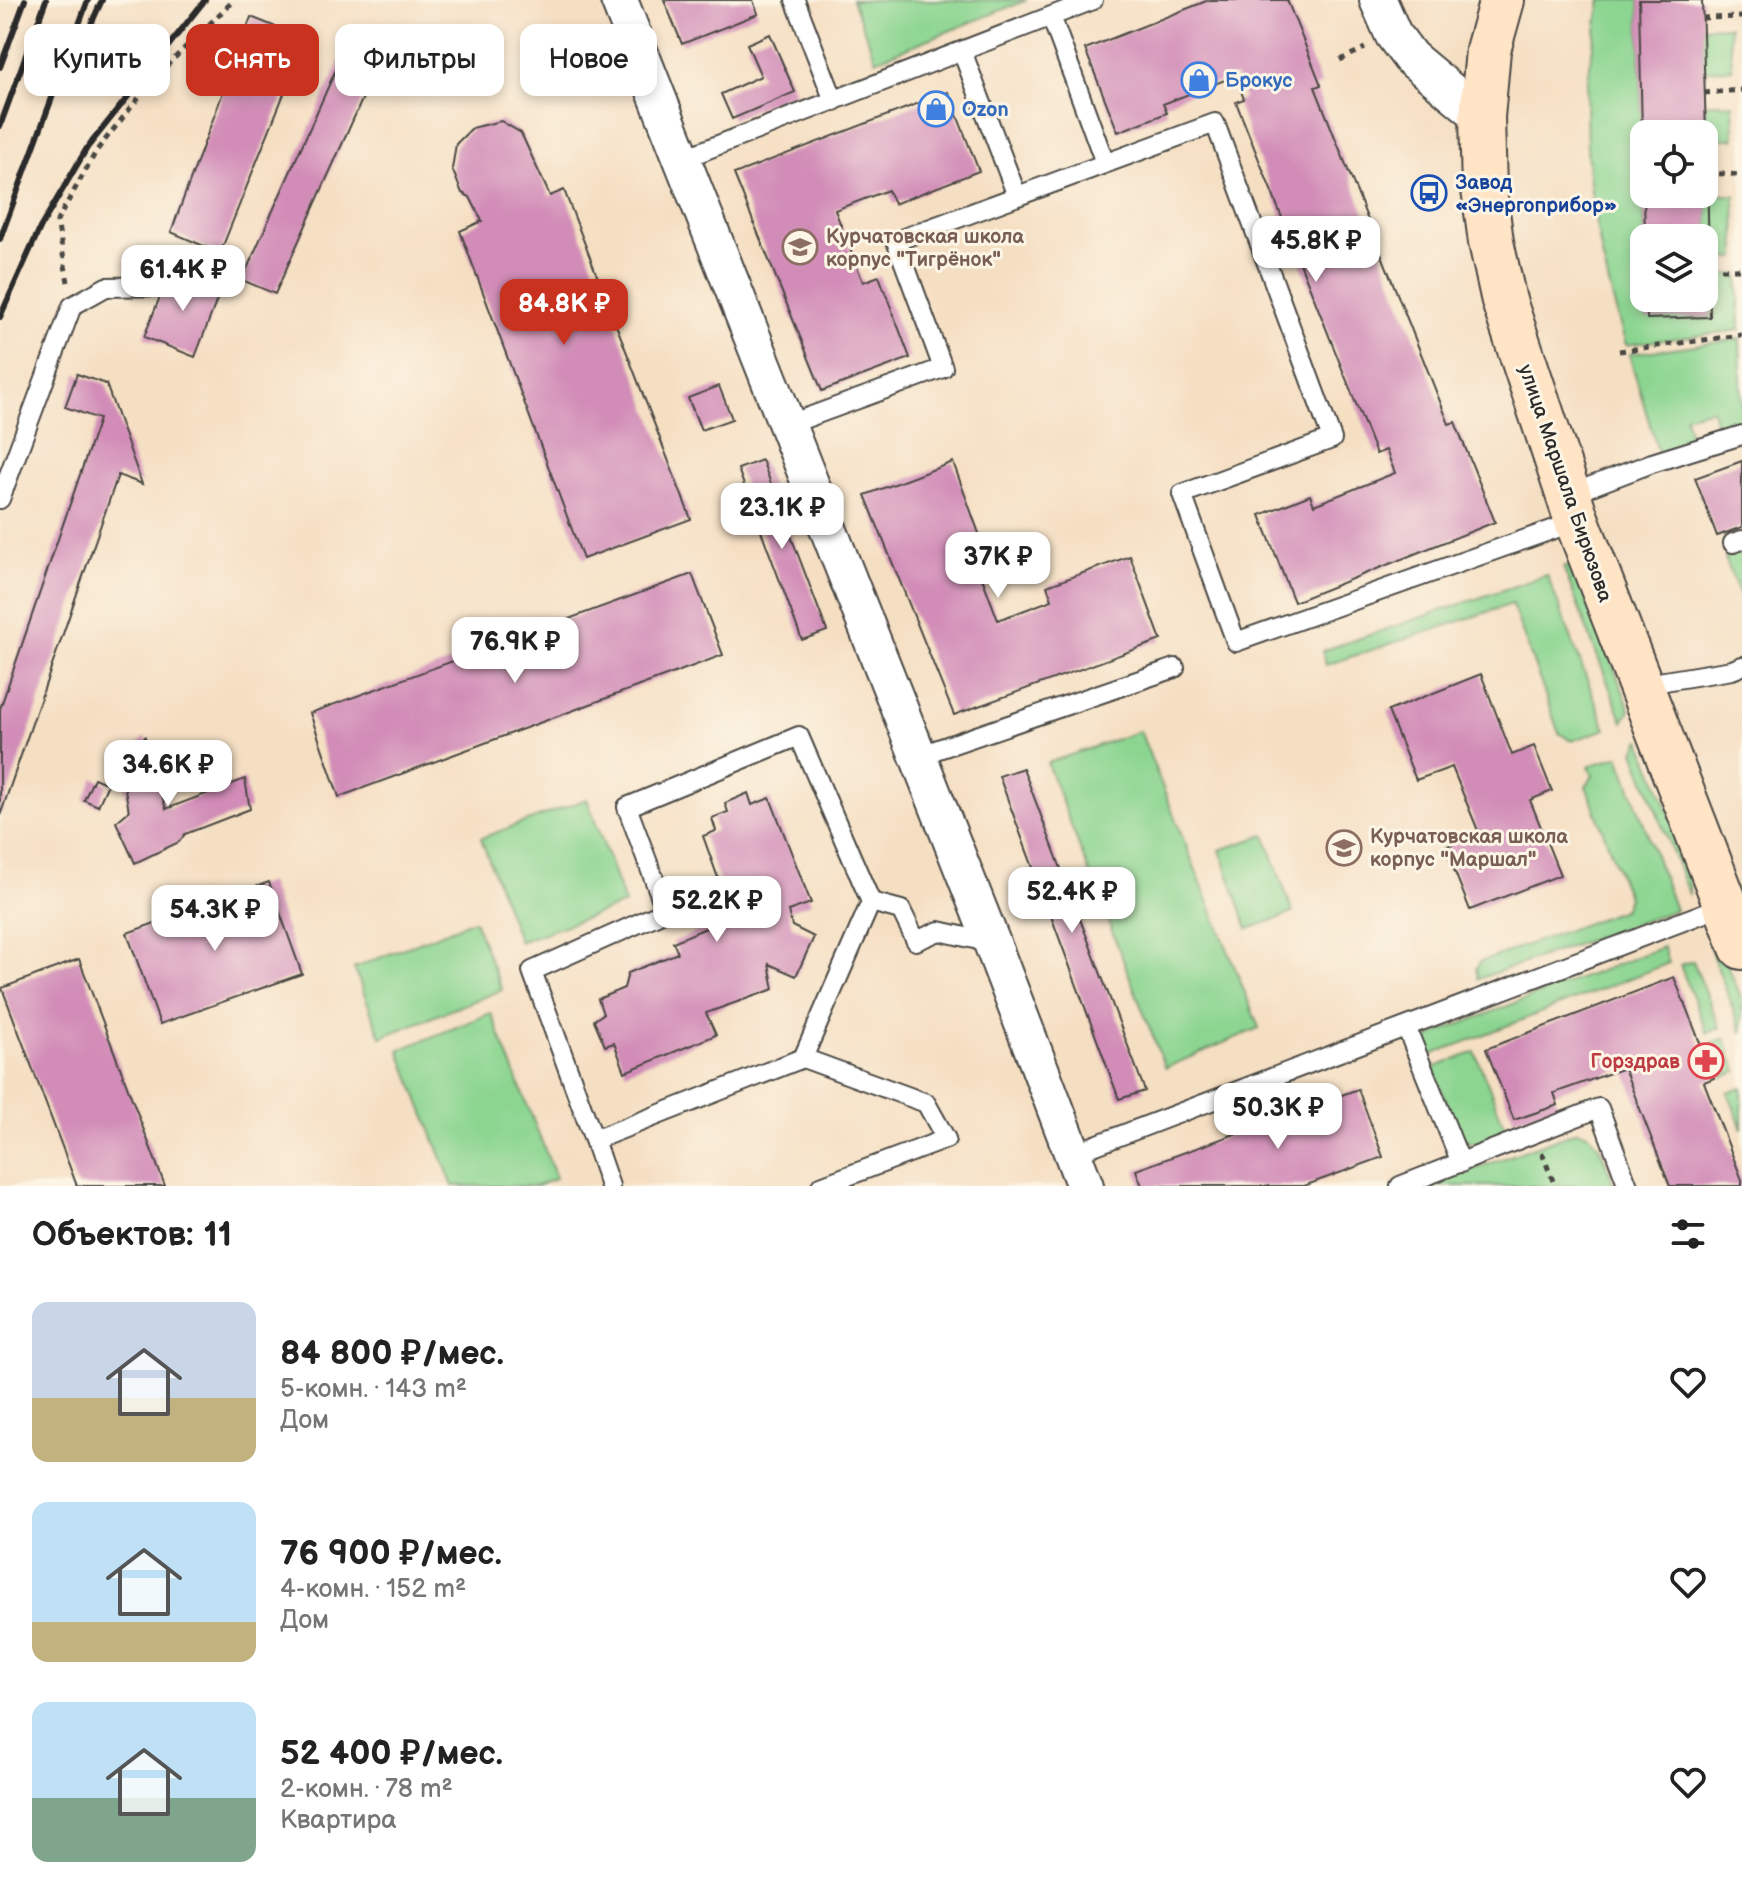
<!DOCTYPE html>
<html lang="ru">
<head>
<meta charset="utf-8">
<style>
	:root { --surface:#fff; --page:#f6f6f6; --text:#222; --muted:#767676; --accent:#c8321e }
	body { margin:0; font-family:"Balsamiq Sans",sans-serif; background:var(--page); color:var(--text); height:100vh; display:flex; flex-direction:column; font-size:30px; white-space:nowrap }
	* { box-sizing:border-box; margin:0 }
	p { font-size:26px; color:var(--muted) }
	.icon { flex:none; width:44px; height:44px; fill:none; stroke:currentColor; stroke-width:2; stroke-linecap:round; stroke-linejoin:round }
	.map { position:relative; height:1186px; overflow:hidden }
	.details { display:flex; flex-direction:column; background:var(--surface); flex:1 }
	.details>* { flex:none }
	.guide { position:absolute; left:24px; top:24px; width:800px; height:72px; display:flex; gap:16px }
	.controls { position:absolute; left:1630px; top:120px; display:grid; gap:16px }
	.controls a { display:grid; place-items:center; width:88px; height:88px; border-radius:16px; background:var(--surface); box-shadow:0 4px 12px #0003; font-size:40px }
	.price { position:absolute; translate:-50% -68px; padding:0 18px; border-radius:16px; background:#fff; color:#222; font-size:26px; line-height:52px; filter:drop-shadow(0 2px 4px #0008) }
	.price::after { content:''; position:absolute; left:50%; top:48px; width:24px; height:18px; margin-left:-12px; background:inherit; clip-path:polygon(0 0,100% 0,50% 100%) }
	.price.current { background:var(--accent); color:#fff }
	ul { padding:0; list-style:none }
	li { display:flex; align-items:center; gap:24px; height:200px; padding:0 32px }
	li span { display:grid; place-items:center; flex:none; width:224px; height:160px; border-radius:16px; color:#555 }
	li>.icon { margin-inline-start:auto }
	span .icon { width:96px; height:96px; fill:#fffc; stroke-width:1 }
	li b { font-size:34px }
	h2 { display:flex; justify-content:space-between; align-items:center; height:96px; padding:0 32px; font-size:34px }
	.chip { padding:0 28px; border-radius:16px; background:var(--surface); box-shadow:0 4px 12px #0003; font-size:28px; line-height:72px }
	.chip.current { background:var(--accent); color:#fff }
	.map>svg:first-child { display:block }
	.green { fill:#8cd591; stroke:#5c805e; stroke-width:2 }
	.building { fill:#d18cb7 }
	.lines { fill:none; stroke-linecap:round; stroke-linejoin:round }
	.lane-casing { stroke:#494642; stroke-width:22 }
	.street-casing { stroke:#494642; stroke-width:40 }
	.secondary-casing { stroke:#494642; stroke-width:48 }
	.path { stroke:#494642; stroke-width:5; stroke-dasharray:6 6; stroke-linecap:butt }
	.lane { stroke:#fff; stroke-width:18 }
	.street { stroke:#fff; stroke-width:36 }
	.secondary { stroke:#ffe4c6; stroke-width:44 }
	.rail { stroke:#2b2b2b; stroke-width:6 }
	.labels { text-anchor:middle; stroke-width:6; stroke-linejoin:round; paint-order:stroke }
	.shop-label { font-size:20px; font-weight:bold; fill:#366cbe; stroke:#fcf5e5; text-anchor:start }
	.transit-label { font-size:20px; font-weight:bold; fill:#164399; stroke:#fcf5e5; text-anchor:start }
	.education-label { font-size:20px; font-weight:bold; fill:#785e54; stroke:#fcf5e5; text-anchor:start }
	.street-label { font-size:20px; fill:#2b2b2b; stroke:#fcf5e5 }
	.health-label { font-size:20px; font-weight:bold; fill:#be3a42; stroke:#fcf5e5; text-anchor:end }
</style>
</head>
<body>
<div class="map">
<svg width="1742" height="1186" viewBox="0 0 1742 1186">
	<rect width="100%" height="100%" fill="#fcf5e5"/>
	<filter id="ink" filterUnits="userSpaceOnUse"><feTurbulence type="fractalNoise" baseFrequency=".0125" numOctaves="2"/><feDisplacementMap in="SourceGraphic" scale="16" xChannelSelector="R" yChannelSelector="G"/><feConvolveMatrix kernelMatrix="1 2 1 2 8 2 1 2 1" color-interpolation-filters="sRGB"/></filter>
	<filter id="wash" filterUnits="userSpaceOnUse"><feTurbulence type="fractalNoise" baseFrequency=".006" numOctaves="4" result="noise"/><feDisplacementMap in="SourceGraphic" scale="32" xChannelSelector="R" yChannelSelector="G"/><feGaussianBlur stdDeviation="1.8" result="paint"/><feColorMatrix in="noise" values="0 0 0 0 0 0 0 0 0 0 0 0 0 0 0 0 0 1.4 0 .05"/><feComposite in="paint" operator="in"/></filter>
	<g filter="url(#wash)">
		<rect width="100%" height="100%" fill="#f5dfc3"/>
		<path class="green" d="M852 0H1027L876 60Z
			M1601 0H1639L1645 238 1644 298H1647V318L1710 317 1709 275 1738 274 1740 330 1626 345C1601 264 1582 177 1587 91 1589 61 1597 30 1601 0Z
			M1729 26 1732 69 1703 70 1702 27Z
			M1705 103 1733 104 1734 139H1706Z
			M1707 195H1735L1736 258 1709 259Z
			M1740 339 1742 425 1718 435 1712 409 1685 416 1692 444 1658 452 1629 354Z
			M1742 551V601L1725 558Z
			M1563 567H1576L1630 710 1623 722Z
			M1547 575 1606 729 1572 741 1559 733 1512 604 1326 665 1322 651Z
			M1140 731 1259 1028 1165 1068 1047 763Z
			M1641 740 1690 866 1689 896 1634 751Z
			M1619 756 1675 910 1478 979 1476 969 1480 962 1623 910 1628 897 1586 786 1593 776 1589 766Z
			M587 799 625 904 519 942 481 838Z
			M1265 835 1293 913 1248 929 1220 850Z
			M474 920 502 990 381 1037 354 968Z
			M1708 942 1721 948 1742 1001V1033Z
			M1663 947 1669 963 1429 1056 1426 1042 1434 1034Z
			M1693 961 1720 1028 1707 1033 1680 965Z
			M491 1013 556 1178 537 1186H453L399 1050Z
			M1725 1038 1737 1072 1723 1077 1712 1043Z
			M1475 1052 1507 1132C1491 1139 1475 1150 1460 1136L1433 1068Z
			M1742 1087V1129L1728 1092Z
			M1577 1131C1601 1132 1606 1166 1614 1186H1429Z"/>
		<g id="blocks">
			<path class="building" d="M664 0H753L758 14 682 44Z
				M1209 0H1287L1321 85 1315 87 1449 424 1455 422 1495 522 1294 602 1260 515 1310 495 1314 505 1395 473 1386 450 1376 454 1236 102 1244 99 1235 76 1163 104 1167 113 1118 132 1085 49Z
				M1639 0H1702L1706 134H1642Z
				M251 17 306 39 220 253 171 232Z
				M770 34 795 92 732 119 721 94 761 76 747 44Z
				M341 58 374 73 275 294 242 280Z
				M948 92 979 171 894 204 888 190 835 210 863 282 879 276 910 358 822 391 734 174Z
				M501 121 521 133 550 196 564 190 691 519 583 559 460 231 482 221 470 197 462 193 452 169 456 144 472 128Z
				M1704 164H1707L1710 317 1647 319V298H1704V238H1645L1644 194H1704Z
				M171 269 221 289 195 357 144 337Z
				M77 374 106 384 142 484 118 475 0 816V709L99 419 65 407Z
				M719 386 732 419 701 430 688 398Z
				M762 460 827 631 802 640 738 469Z
				M1742 461V527L1717 536 1695 478Z
				M953 462 985 550 973 554 998 620 1052 600 1047 586 1130 556 1161 640 954 715 865 495Z
				M692 574 723 655 339 797 310 713Z
				M1481 674 1512 755 1534 746 1552 791 1530 800 1560 875 1470 910 1445 847 1479 833 1452 767 1416 780 1388 711Z
				M145 737 166 809 245 779 250 809 185 834 179 842 135 863 116 822 129 811 120 762Z
				M1023 768 1145 1091 1119 1099 999 776Z
				M94 778 108 784 98 806 84 800Z
				M748 793 752 805 770 798 811 903 788 911 792 926 814 937 796 976 769 964 774 989 706 1013 716 1035 625 1072 614 1043 605 1046 594 1020 603 1014 598 999 624 988 628 973 678 953 673 942 732 917 703 836 716 831 712 818 728 812 725 803Z
				M269 882 302 974 160 1024 127 933Z
				M79 959 165 1186H77L2 988Z
				M1674 977 1714 1078 1704 1082 1742 1180V1186H1670L1624 1068 1554 1093 1558 1105 1514 1120 1486 1049Z
				M1358 1089 1383 1157 1304 1186H1142L1136 1170Z"/>
		</g>
	</g>
	<g filter="url(#ink)">
		<use href="#blocks" fill-opacity="0" stroke="#494642" stroke-width="2"/>
		<g class="lines">
			<defs>
				<path id="lane" d="M795 0 834 101
					M1051 16 1105 163
					M962 51 1017 196
					M682 159 1093 0
					M787 425 943 368 896 241 1215 123 1332 439 1182 494 1236 642 1577 521
					M1568 495 1652 463 1742 435
					M0 499 72 306 106 287 164 286
					M1733 543 1742 540
					M1640 685 1732 670 1742 666
					M799 736 871 902 803 1058 594 1140 532 971 666 911 627 807Z
					M918 756 1175 668
					M871 902 901 910 916 941 939 931 992 943
					M1407 1029 1461 1163
					M803 1058 926 1103 946 1139 821 1186
					M594 1140 610 1186
					M1072 1154 1728 904
					M1400 1186 1599 1108 1628 1186"/>
				<path id="street" d="M619 0 992 943 1085 1186
					M1378 0 1393 34 1410 57 1482 117"/>
				<path id="secondary" d="M1502 0 1488 50 1482 117 1484 189 1491 242 1504 301 1577 521 1742 947"/>
			</defs>
			<use href="#lane" class="lane-casing"/>
			<use href="#street" class="street-casing"/>
			<use href="#secondary" class="secondary-casing"/>
			<path class="path" d="M1702 18 1742 17
				M1340 60 1365 48
				M1704 93 1742 90
				M1707 173 1742 175
				M1709 269H1742
				M68 282 57 221 97 150 157 75 234 0
				M1619 351 1742 335
				M1542 1153 1555 1186"/>
			<use href="#lane" class="lane"/>
			<use href="#street" class="street"/>
			<use href="#secondary" class="secondary"/>
			<path class="rail" d="M87 33 102 0
				M0 67 25 0
				M0 126 46 0
				M0 239 88 0
				M0 317 40 228 87 148 205 0"/>
		</g>
	</g>
	<defs>
		<symbol id="shop-ring" viewBox="-11 -11 22 22"><circle r="9.5" fill="#fcf5e5" stroke="#3f7fe0" stroke-width="1.5"/><path d="M-5-2.5h2.3a2.7 3.5 0 0 1 5.4 0H5L5.5 6h-11ZM-1.5-2.5h3a1.5 2.3 0 0 0-3 0Z" fill="#3f7fe0"/></symbol>
		<symbol id="bus-ring" viewBox="-11 -11 22 22"><circle r="9.5" fill="#fcf5e5" stroke="#1a4fb4" stroke-width="1.5"/><path d="M-5-6H5V4H4V6H2V4H-2V6H-4V4H-5ZM-3.5-4V0h7V-4ZM-3.5 1.2v1.5H-2V1.2ZM2 1.2v1.5H3.5V1.2Z" fill="#1a4fb4"/></symbol>
		<symbol id="school-ring" viewBox="-11 -11 22 22"><circle r="9.5" fill="#fcf5e5" stroke="#8d6e63" stroke-width="1.5"/><path d="M0-5L7-2L0 1L-7-2ZM-4 1L0 2.5L4 1V4Q0 6-4 4Z" fill="#8d6e63"/></symbol>
		<symbol id="pharmacy-ring" viewBox="-11 -11 22 22"><circle r="9.5" fill="#fcf5e5" stroke="#e0444e" stroke-width="1.5"/><path d="M-2-6h4v4h4v4h-4v4h-4v-4h-4v-4h4Z" fill="#e0444e"/></symbol>
	</defs>
	<g fill-rule="evenodd">
		<use href="#shop-ring" x="1179" y="60" width="40" height="40"/>
		<use href="#shop-ring" x="916" y="89" width="40" height="40"/>
		<use href="#bus-ring" x="1409" y="173" width="40" height="40"/>
		<use href="#school-ring" x="780" y="227" width="40" height="40"/>
		<use href="#school-ring" x="1324" y="828" width="40" height="40"/>
		<use href="#pharmacy-ring" x="1686" y="1041" width="40" height="40"/>
	</g>
	<g class="labels">
		<g class="shop-label">
			<text x="1225" y="87">Брокус</text>
			<text x="962" y="116">Ozon</text>
		</g>
		<g class="transit-label">
			<text x="1455" y="189">Завод<tspan x="1455" dy="23">«Энергоприбор»</tspan></text>
		</g>
		<g class="education-label">
			<text x="826" y="243">Курчатовская школа<tspan x="826" dy="23">корпус "Тигрёнок"</tspan></text>
			<text x="1370" y="843">Курчатовская школа<tspan x="1370" dy="23">корпус "Маршал"</tspan></text>
		</g>
		<g class="street-label">
			<text transform="translate(1566 483) rotate(71)" y="7">улица Маршала Бирюзова</text>
		</g>
		<g class="health-label">
			<text x="1680" y="1068">Горздрав</text>
		</g>
	</g>
</svg>
<div class="controls">
<a><svg class="icon" aria-label="locate" viewBox="0 0 24 24"><circle cx="12" cy="12" r="6"/><path d="M12 2v4M12 18v4M2 12h4M18 12h4"/></svg></a>
<a><svg class="icon" aria-label="layers" viewBox="0 0 24 24"><path d="M12 4l9 5-9 5-9-5zM3 14l9 5 9-5"/></svg></a>
</div>
<b class="price" style="left:1316px;top:284px">45.8K ₽</b>
<b class="price" style="left:183px;top:313px">61.4K ₽</b>
<b class="price current" style="left:564px;top:347px">84.8K ₽</b>
<b class="price" style="left:782px;top:551px">23.1K ₽</b>
<b class="price" style="left:998px;top:600px">37K ₽</b>
<b class="price" style="left:515px;top:685px">76.9K ₽</b>
<b class="price" style="left:168px;top:808px">34.6K ₽</b>
<b class="price" style="left:1072px;top:935px">52.4K ₽</b>
<b class="price" style="left:717px;top:944px">52.2K ₽</b>
<b class="price" style="left:215px;top:953px">54.3K ₽</b>
<b class="price" style="left:1278px;top:1151px">50.3K ₽</b>
<div class="guide">
<a class="chip">Купить</a>
<a class="chip current">Снять</a>
<a class="chip">Фильтры</a>
<a class="chip">Новое</a>
</div>
</div>
<section class="details">
<h2>Объектов: 11<svg class="icon" aria-label="filters" viewBox="0 0 24 24"><path d="M4 7h16M4 17h16"/><circle cx="9" cy="7" r="2"/><circle cx="15" cy="17" r="2"/></svg></h2>
<ul>
<li><span style="background:linear-gradient(#c9d6e8 60%,#c2b280 0)"><svg class="icon" aria-label="home" viewBox="0 0 24 24"><path d="M3 11l9-7 9 7M6 9v11h12V9"/></svg></span><div><b>84 800 ₽/мес.</b><p>5-комн. · 143 m²</p><p>Дом</p></div><svg class="icon" aria-label="heart" viewBox="0 0 24 24"><path d="M12 20l-8-8c-3-5 5-10 8-4 3-6 11-1 8 4z"/></svg></li>
<li><span style="background:linear-gradient(#bfe0f5 75%,#c2b280 0)"><svg class="icon" aria-label="home" viewBox="0 0 24 24"><path d="M3 11l9-7 9 7M6 9v11h12V9"/></svg></span><div><b>76 900 ₽/мес.</b><p>4-комн. · 152 m²</p><p>Дом</p></div><svg class="icon" aria-label="heart" viewBox="0 0 24 24"><path d="M12 20l-8-8c-3-5 5-10 8-4 3-6 11-1 8 4z"/></svg></li>
<li><span style="background:linear-gradient(#bfe0f5 60%,#7fa58c 0)"><svg class="icon" aria-label="home" viewBox="0 0 24 24"><path d="M3 11l9-7 9 7M6 9v11h12V9"/></svg></span><div><b>52 400 ₽/мес.</b><p>2-комн. · 78 m²</p><p>Квартира</p></div><svg class="icon" aria-label="heart" viewBox="0 0 24 24"><path d="M12 20l-8-8c-3-5 5-10 8-4 3-6 11-1 8 4z"/></svg></li>
</ul>
</section>
</body>
</html>
